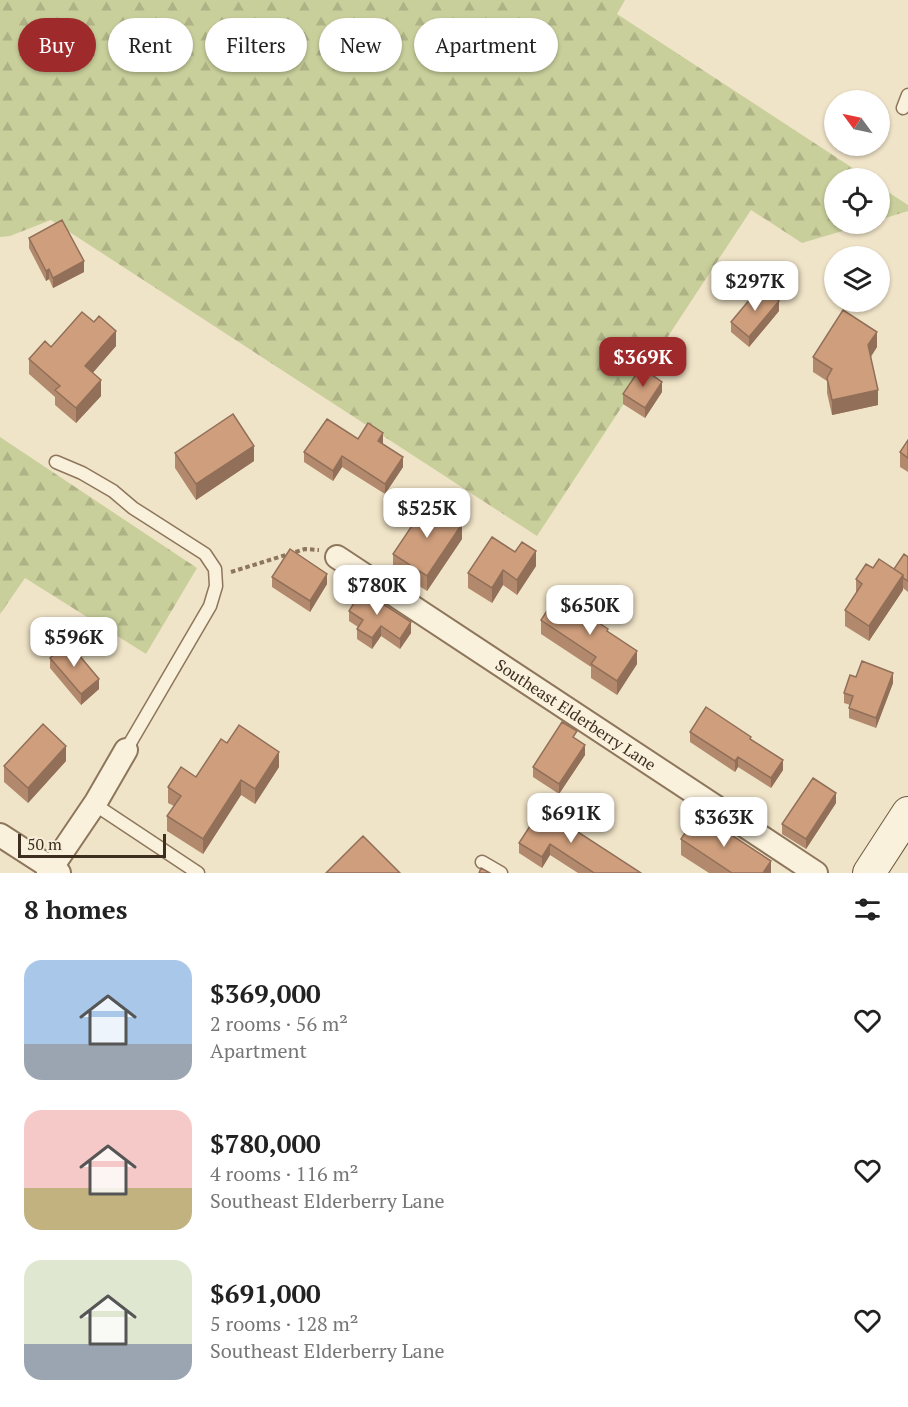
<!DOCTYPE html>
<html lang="en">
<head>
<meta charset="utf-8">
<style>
	:root { --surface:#fff; --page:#f6f6f6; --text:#222; --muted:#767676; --accent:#9e2a2b }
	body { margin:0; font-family:"PT Serif",serif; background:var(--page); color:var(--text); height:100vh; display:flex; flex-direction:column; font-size:22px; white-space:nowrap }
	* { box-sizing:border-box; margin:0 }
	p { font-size:20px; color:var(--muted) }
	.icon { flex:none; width:33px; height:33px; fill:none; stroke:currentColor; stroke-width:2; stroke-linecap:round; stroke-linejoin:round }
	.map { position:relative; height:873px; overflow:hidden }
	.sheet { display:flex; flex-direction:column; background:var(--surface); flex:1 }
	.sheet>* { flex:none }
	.hud { position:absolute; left:18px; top:18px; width:600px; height:54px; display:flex; gap:12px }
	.needle { width:39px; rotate:303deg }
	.fabs { position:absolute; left:824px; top:90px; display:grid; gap:12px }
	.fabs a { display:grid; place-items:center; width:66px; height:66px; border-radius:50%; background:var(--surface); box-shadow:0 2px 4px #0004; font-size:30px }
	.scale { position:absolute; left:18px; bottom:15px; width:148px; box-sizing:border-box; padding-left:6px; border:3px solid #3d2e20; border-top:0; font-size:16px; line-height:21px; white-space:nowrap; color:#3d2e20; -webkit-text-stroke:4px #f7eed8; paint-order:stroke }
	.price { position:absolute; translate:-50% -51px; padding:0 14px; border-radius:12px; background:#fff; color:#222; font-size:20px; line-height:39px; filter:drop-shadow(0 2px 3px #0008) }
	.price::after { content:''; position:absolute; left:50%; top:36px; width:18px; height:14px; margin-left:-9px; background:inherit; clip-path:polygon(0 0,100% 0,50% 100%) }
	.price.active { background:var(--accent); color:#fff }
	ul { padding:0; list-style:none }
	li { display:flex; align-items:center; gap:18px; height:150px; padding:0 24px }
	li span { display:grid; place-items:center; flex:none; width:168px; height:120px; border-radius:18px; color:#555 }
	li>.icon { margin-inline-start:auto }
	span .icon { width:72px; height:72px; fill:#fffc; stroke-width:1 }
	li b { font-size:26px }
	h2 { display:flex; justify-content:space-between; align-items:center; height:72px; padding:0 24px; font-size:26px }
	.tag { padding:0 21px; border-radius:27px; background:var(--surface); box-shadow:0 2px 4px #0004; font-size:21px; line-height:54px }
	.tag.active { background:var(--accent); color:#fff }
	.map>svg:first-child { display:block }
	.forest { fill:url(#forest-firs) }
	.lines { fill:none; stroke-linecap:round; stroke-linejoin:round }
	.lane-casing { stroke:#8d765c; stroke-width:15 }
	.street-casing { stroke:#8d765c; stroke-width:26 }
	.secondary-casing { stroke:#6f573f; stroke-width:34 }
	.path { stroke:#8d765c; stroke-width:4; stroke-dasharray:4.5 3; stroke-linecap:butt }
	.lane { stroke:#faf1dc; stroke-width:12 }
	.street { stroke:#faf1dc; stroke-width:22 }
	.secondary { stroke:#faf1dc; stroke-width:32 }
	.wall { fill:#b2896c }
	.shaded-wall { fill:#916f58 }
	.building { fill:#cf9f7d; stroke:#916f58; stroke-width:1.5 }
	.labels { text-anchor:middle; stroke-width:6; stroke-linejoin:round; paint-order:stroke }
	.street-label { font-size:16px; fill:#3d2e20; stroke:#f7eed8 }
</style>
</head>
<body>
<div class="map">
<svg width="908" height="873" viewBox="0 0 908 873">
	<defs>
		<pattern id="forest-firs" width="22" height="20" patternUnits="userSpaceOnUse" patternTransform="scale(1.5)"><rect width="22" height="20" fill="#c9cf9b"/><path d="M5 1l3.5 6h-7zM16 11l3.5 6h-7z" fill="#aeb285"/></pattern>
	</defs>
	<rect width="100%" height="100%" fill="#f0e4c8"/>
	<path class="forest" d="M0 0H625L617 14 868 178H834V224H866L802 243 751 210 537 536 51 220 10 236 0 237Z
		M879 186 908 205V211L879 220Z
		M0 437 197 568 146 654 25 578 0 614Z"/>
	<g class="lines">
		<defs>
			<path id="lane" d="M903 108 908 95
				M56 462 82 473 113 491 133 508 205 554 215 569 216 586 210 606 126 750
				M94 804 198 873
				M482 862 501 873"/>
			<g id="street">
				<path id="s1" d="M337 557 816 873"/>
				<path d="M0 835 59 873"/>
				<path d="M48 873 96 802 126 750"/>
			</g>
			<path id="secondary" d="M869 873 908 813"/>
		</defs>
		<use href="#lane" class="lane-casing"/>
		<use href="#street" class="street-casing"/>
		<use href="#secondary" class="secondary-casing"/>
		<path class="path" d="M231 572 305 549 319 550"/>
		<use href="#lane" class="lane"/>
		<use href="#street" class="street"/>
		<use href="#secondary" class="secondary"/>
	</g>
	<path class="wall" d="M29 238 84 272 53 288 49 279 46 281 29 248Z
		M779 311 749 347 731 332V322Z
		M116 346 92 373 101 396 76 423 55 405V397L29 374V359L51 347Z
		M877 347 871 357 878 405 832 415 827 393V381L813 372V357Z
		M662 392 645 418 623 404V394Z
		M358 439 383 444 403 467 385 494 342 467 333 481 304 462V452Z
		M908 440V472L900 467V452Z
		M175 453 254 461 196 500 175 468Z
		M462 539 427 591 393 569V554Z
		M908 557V592L903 588V590L869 641 845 626V610L856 595V579L873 568 894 569Z
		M536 566 517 595 503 585 492 603 468 588V573Z
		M272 577 327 584 310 612 272 587Z
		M382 604 411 633 400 649 381 636 372 649 357 639V629L358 627 349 621V611Z
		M573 608 597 622 608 632 637 664 617 695 591 678V667L541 634V620Z
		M50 658 99 689 81 705 50 668Z
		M856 677 893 683 876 728 849 718V708L850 705 844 703V693Z
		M690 732 783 770 771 788 738 767 735 772 690 742Z
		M227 743 279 767 255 804 241 795 203 854 167 831V816L174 806 168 803V787L196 777Z
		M585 755 559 794 533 777V767Z
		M66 761 28 803 4 782V766Z
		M836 803 806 849 782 834V824Z
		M566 824 641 873H578L550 855 542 868 519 853V843Z
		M681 839 771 873H709L681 855Z"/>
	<path class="shaded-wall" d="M84 261V272L53 288V278Z
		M49 269V279L46 281V271Z
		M779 301V311L749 347V337Z
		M116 331V346L85 382V366Z
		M877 332V347L868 360V345Z
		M101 380V396L76 423V408Z
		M662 382V392L645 418V408Z
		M878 390V405L832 415V400Z
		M383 433V444L378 441Z
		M254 446V461L196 500V484Z
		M342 456V467L333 481V471Z
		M403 457V467L385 494V484Z
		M462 524V539L427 591V576Z
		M536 551V566L517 595V580Z
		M503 570V585L492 603V588Z
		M327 574V584L310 612V601Z
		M903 575V590L869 641V626Z
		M597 611V625L593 619Z
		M411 622V633L400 649V639Z
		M381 626V636L372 649V638Z
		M637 651V664L617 695V681Z
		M893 673V683L876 728V718Z
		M99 679V689L81 705V694Z
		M585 745V755L559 794V784Z
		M66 746V761L28 803V788Z
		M279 752V767L255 804V789Z
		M738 757V767L735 772V761Z
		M783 760V770L771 788V778Z
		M241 780V795L203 854V839Z
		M836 793V803L806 849V839Z
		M550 844V855L542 868V857Z
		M771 861V873H763Z"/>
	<path class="building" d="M62 220 84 261 53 278 49 269 46 271 29 238Z
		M761 286 779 301 749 337 731 322Z
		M843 310 877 332 868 345 878 390 832 400 827 378 832 369 813 357Z
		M82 312 94 322 99 316 116 331 85 366 101 380 76 408 55 390 60 386 29 359 45 341 51 347Z
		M641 367 662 382 645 408 623 394Z
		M233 414 254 446 196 484 175 453Z
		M327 419 358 439 368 423 383 433 378 441 403 457 385 484 342 456 333 471 304 452Z
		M908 440V458L900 452Z
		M428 502 462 524 427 576 393 554Z
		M492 537 515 552 522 542 536 551 517 580 503 570 492 588 468 573Z
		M290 549 327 574 310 601 272 577Z
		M904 554 908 557V581L903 578V575L894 569Z
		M879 559 903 575 869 626 845 610 862 584 856 579 866 564 873 568Z
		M364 587 382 599 380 602 411 622 400 639 381 626 372 638 357 629 363 620 349 611Z
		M556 597 573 608 574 606 575 607 580 600 597 611 593 619 608 629 607 631 637 651 617 681 591 664 596 657 541 620Z
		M68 642 99 679 81 694 50 658Z
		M862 661 893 673 876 718 849 708 853 696 844 693 850 675 856 677Z
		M706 707 751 737 750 739 783 760 771 778 738 757 735 761 690 732Z
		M562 722 577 731 573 737 585 745 559 784 533 767Z
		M43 724 66 746 28 788 4 766Z
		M239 725 279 752 255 789 241 780 203 839 167 816 181 796 168 787 181 767 196 777 221 739 227 743Z
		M813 778 836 793 806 839 782 824Z
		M543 806 566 820 564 823 641 873H594L550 844 542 857 519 843Z
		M698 813 771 861 763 873H732L681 839Z
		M363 836 400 873H326Z
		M481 868 490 873H479Z"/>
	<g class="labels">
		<g class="street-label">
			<text dy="6" stroke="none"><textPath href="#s1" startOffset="286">Southeast Elderberry Lane</textPath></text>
		</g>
	</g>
</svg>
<div class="fabs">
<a><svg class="needle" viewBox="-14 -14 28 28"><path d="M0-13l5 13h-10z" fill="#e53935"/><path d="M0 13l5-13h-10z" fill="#767676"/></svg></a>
<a><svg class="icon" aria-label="locate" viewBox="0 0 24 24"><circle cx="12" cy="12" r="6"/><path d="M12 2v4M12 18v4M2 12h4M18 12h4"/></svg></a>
<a><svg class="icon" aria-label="layers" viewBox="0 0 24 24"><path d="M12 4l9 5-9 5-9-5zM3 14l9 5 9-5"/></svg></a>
</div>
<div class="scale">50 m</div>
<b class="price" style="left:755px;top:312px">$297K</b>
<b class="price active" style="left:643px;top:388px">$369K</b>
<b class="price" style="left:427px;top:539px">$525K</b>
<b class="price" style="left:377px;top:616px">$780K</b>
<b class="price" style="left:590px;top:636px">$650K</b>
<b class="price" style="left:74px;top:668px">$596K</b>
<b class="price" style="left:571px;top:844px">$691K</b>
<b class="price" style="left:724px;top:848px">$363K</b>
<div class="hud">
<a class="tag active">Buy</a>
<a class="tag">Rent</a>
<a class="tag">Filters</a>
<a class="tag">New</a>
<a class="tag">Apartment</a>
</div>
</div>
<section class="sheet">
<h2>8 homes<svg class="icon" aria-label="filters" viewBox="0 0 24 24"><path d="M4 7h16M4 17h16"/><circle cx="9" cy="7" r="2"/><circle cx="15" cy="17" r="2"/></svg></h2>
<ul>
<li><span style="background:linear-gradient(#a9c7e8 70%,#9aa5b1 0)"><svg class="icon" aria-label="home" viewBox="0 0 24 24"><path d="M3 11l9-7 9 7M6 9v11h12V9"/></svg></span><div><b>$369,000</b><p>2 rooms · 56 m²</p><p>Apartment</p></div><svg class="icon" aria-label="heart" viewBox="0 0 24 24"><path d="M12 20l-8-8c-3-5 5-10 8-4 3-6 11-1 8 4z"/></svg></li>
<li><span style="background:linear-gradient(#f6c9c9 65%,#c2b280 0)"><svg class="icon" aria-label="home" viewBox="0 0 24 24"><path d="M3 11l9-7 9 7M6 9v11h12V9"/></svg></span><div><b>$780,000</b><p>4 rooms · 116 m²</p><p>Southeast Elderberry Lane</p></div><svg class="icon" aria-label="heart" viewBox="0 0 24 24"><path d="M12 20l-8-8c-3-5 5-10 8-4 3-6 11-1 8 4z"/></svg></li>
<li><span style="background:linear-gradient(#dfe7d0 70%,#9aa5b1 0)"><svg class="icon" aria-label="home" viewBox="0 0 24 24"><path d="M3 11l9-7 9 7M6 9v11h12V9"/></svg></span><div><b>$691,000</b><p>5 rooms · 128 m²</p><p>Southeast Elderberry Lane</p></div><svg class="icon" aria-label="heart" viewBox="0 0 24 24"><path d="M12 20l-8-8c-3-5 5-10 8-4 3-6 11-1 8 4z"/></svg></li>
</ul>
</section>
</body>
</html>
